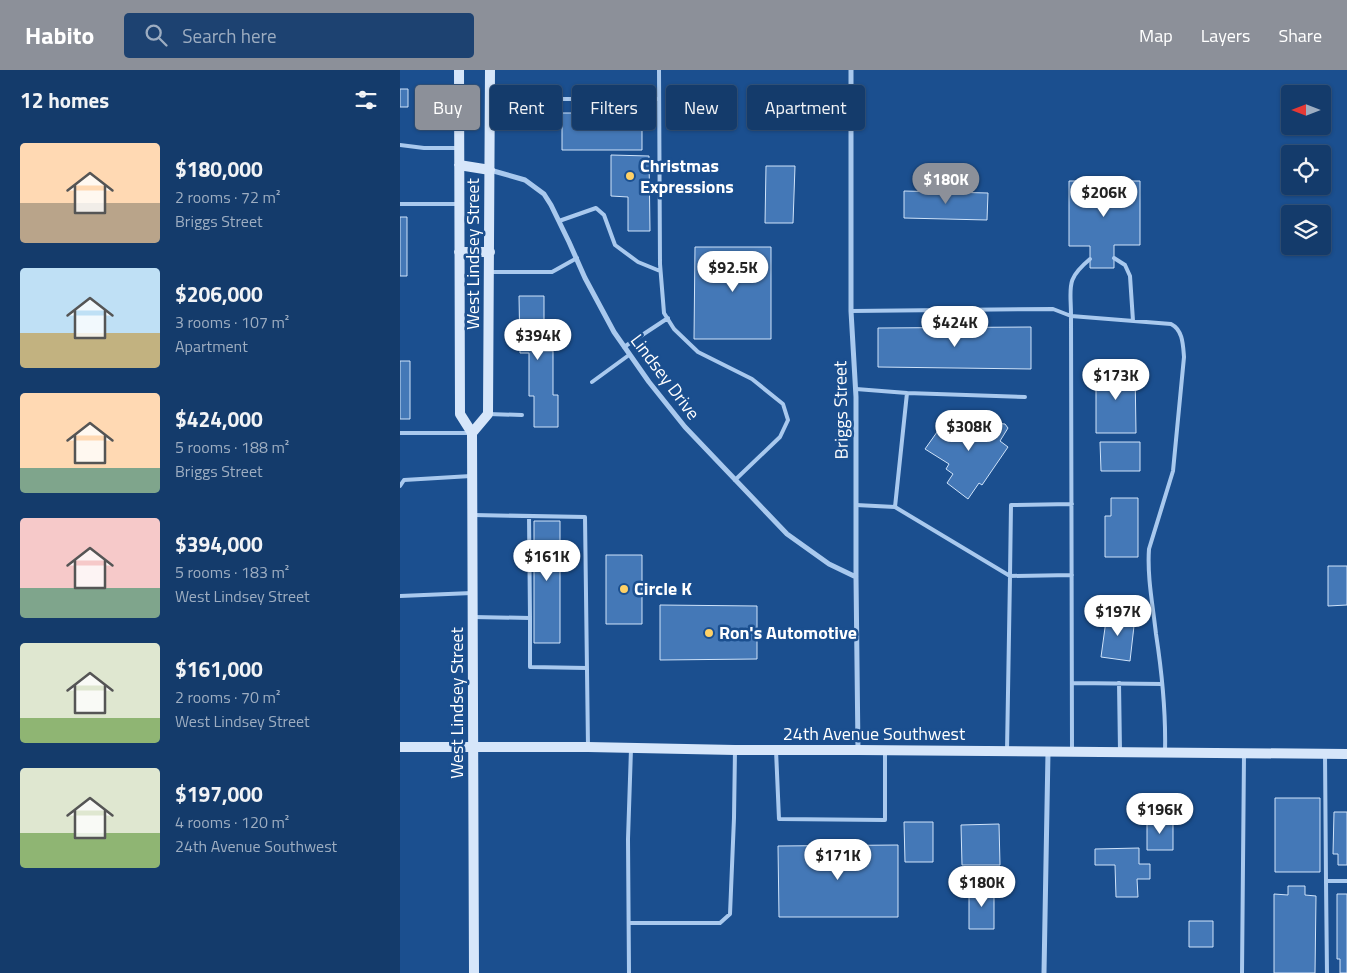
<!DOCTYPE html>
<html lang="en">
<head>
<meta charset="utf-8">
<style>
	:root { --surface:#143b6b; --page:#1d4271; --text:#f1f3f6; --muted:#9dadc1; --line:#33557e; --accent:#8c9099 }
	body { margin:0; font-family:"Titillium Web",sans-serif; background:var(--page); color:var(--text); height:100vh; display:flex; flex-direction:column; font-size:19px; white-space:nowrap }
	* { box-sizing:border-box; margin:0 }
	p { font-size:16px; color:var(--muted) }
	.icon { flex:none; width:28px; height:28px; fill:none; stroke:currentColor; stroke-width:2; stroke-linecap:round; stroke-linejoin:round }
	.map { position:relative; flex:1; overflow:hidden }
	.side { display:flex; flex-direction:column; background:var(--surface); width:400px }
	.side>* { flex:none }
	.hud { position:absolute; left:15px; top:15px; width:475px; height:45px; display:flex; gap:10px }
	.needle { width:32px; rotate:270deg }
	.tools { position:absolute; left:881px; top:15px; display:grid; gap:10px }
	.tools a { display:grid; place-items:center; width:50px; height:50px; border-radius:5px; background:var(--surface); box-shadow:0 1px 4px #0004,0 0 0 1px var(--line); font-size:25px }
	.price { position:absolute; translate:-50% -42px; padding:0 11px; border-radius:18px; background:#fff; color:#222; font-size:16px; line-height:32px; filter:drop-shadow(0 1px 2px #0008) }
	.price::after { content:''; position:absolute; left:50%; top:30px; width:15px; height:11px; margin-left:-8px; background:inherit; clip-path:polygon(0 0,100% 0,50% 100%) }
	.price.active { background:var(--accent); color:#fff }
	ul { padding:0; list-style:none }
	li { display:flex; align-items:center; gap:15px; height:125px; padding:0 20px }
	li span { display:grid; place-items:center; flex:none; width:140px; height:100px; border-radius:5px; color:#555 }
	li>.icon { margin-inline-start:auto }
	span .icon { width:60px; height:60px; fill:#fffc; stroke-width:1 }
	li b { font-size:21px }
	h2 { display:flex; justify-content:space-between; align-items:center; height:60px; padding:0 20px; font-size:21px }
	.tag { padding:0 18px; border-radius:5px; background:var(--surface); box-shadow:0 1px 4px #0004,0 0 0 1px var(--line); font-size:18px; line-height:45px }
	.tag.active { background:var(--accent); color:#fff }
	header { display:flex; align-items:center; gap:30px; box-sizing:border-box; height:70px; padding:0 25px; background:var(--accent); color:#fff }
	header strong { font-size:24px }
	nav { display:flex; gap:28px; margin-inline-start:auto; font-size:18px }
	.search { width:350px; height:45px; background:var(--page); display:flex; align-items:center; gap:12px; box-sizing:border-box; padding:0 18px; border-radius:5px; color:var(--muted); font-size:19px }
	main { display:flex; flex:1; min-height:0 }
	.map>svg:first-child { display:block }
	.building { fill:#4478b7; stroke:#cfe3fa }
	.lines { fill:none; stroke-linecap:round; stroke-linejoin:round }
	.lane { stroke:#a9c9ee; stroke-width:4 }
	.street { stroke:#a9c9ee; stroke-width:5 }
	.secondary { stroke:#d6e6fa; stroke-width:10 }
	.poi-dot { fill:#ffd166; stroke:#1b4f8f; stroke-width:2 }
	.labels { text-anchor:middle; stroke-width:5; stroke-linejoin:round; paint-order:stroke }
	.poi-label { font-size:18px; font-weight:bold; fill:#fff; stroke:#1b4f8f; text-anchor:start }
	.street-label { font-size:18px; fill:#fff; stroke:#1b4f8f }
</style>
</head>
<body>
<header>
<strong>Habito</strong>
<div class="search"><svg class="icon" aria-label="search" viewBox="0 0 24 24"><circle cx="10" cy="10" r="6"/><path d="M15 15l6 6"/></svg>Search here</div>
<nav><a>Map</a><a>Layers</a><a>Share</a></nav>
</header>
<main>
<section class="side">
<h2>12 homes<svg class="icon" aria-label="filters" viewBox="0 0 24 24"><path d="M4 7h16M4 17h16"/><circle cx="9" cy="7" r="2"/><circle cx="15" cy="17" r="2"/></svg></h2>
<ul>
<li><span style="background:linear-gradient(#ffd9b3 60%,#b9a48a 0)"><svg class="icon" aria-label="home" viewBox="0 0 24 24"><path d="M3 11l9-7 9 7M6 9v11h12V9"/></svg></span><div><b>$180,000</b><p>2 rooms · 72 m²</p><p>Briggs Street</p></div></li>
<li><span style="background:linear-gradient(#bfe0f5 65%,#c2b280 0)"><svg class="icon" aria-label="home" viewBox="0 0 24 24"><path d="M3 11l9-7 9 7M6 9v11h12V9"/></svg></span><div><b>$206,000</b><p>3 rooms · 107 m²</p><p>Apartment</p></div></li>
<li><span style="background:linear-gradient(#ffd9b3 75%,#7fa58c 0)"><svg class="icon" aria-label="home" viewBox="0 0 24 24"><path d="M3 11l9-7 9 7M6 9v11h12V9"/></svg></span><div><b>$424,000</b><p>5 rooms · 188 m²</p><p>Briggs Street</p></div></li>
<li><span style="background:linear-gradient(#f6c9c9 70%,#7fa58c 0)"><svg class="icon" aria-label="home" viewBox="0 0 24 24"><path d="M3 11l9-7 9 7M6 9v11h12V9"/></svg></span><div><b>$394,000</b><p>5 rooms · 183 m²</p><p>West Lindsey Street</p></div></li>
<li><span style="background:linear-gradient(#dfe7d0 75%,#8fb573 0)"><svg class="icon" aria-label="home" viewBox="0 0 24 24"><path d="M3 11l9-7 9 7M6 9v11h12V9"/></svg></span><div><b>$161,000</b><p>2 rooms · 70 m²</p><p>West Lindsey Street</p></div></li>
<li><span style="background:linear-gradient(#dfe7d0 65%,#8fb573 0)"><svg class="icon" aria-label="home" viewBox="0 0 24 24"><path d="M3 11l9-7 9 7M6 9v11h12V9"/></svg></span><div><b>$197,000</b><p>4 rooms · 120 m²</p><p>24th Avenue Southwest</p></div></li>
</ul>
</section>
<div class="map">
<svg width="947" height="903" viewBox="0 0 947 903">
	<rect width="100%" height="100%" fill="#1b4f8f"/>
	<path class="building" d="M368 17H394V56H368Z
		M0 19H8V37H0Z
		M162 43H242V80H162Z
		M211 85 249 86 250 161H228V127L211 126Z
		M366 96H395L393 153H365Z
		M669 111H740V175H714V198H690V176H669Z
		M504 121 588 123 587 150 504 148Z
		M0 147H7V206H0Z
		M295 177H371V269H294Z
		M119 226H144V281H153V325H158V357H134V326H129V283H120Z
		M631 257V299L478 297V258Z
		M0 291H10V349H0Z
		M696 299H735L736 363H696Z
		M547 348 565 359 571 351 605 354 608 358 600 371 608 377 582 415 579 413 568 429 547 413 553 404 546 399 549 394 525 379Z
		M700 372H740V401H701Z
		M711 428H738V487H705V446H711Z
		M134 451H160V573H134Z
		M206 485H242V554H206Z
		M928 496H947V535L928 536Z
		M260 535 357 536V589L260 590Z
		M707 543 735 547 730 591 701 587Z
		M875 728H920V802H875Z
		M934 742H947V795H938V784H933Z
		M747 751H773V780H747Z
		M504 752H533V792H505Z
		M599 754 600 795H562L561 755Z
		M498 775V847H379L378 776Z
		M739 778V794H750V809H737L738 827H716L715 795H695V779Z
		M569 816H594V859H569Z
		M888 816H905V825L916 826 915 903H874V824L888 825Z
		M937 824H947V903H940V889H937Z
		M789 851H813V877H789Z"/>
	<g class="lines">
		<path class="lane" d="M259 0 260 194 264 243 274 259 298 282 352 309 383 334 388 350 380 367 335 410
			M92 29H259
			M0 75 24 78H57
			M0 134H58
			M159 151 196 138 204 145 215 175 238 192 260 201
			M714 188 725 195 730 206 733 251
			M690 189C665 210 671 216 671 246L771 254C783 260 783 275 784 287L773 401 749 479C747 507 753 536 756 564 762 603 766 643 765 682
			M90 202H152L177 188
			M451 241 653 239 671 246 672 682
			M224 277 268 248
			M192 312 229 285
			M456 319 507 323 495 437
			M507 323 625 327
			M88 344 122 345
			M0 363H70
			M0 416 4 410 71 406
			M672 434 611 435 610 506 672 505
			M456 435 495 437 610 506 607 681
			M73 445 185 447 188 677
			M129 446 130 548
			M0 526 72 523
			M73 547 130 548V597L187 598
			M672 613 762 614
			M719 613 720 681
			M376 680 379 749 485 750V680
			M925 684 926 811H947
			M926 811 927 903
			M229 853H320L330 844 334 748 335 680
			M229 903 228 769 231 679
			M842 903 844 685"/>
		<path class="street" d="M451 0V241L456 327V507L458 680
			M90 100 125 110 144 124 151 135 169 172 185 208 214 262 249 312 285 357 387 464 429 494 456 507
			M644 903 648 682"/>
		<path class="secondary" d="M59 0 60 344 72 363 74 903
			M59 95 90 100
			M59 182H90
			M72 363 88 344 90 0
			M0 677H188L335 680H458L947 684"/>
	</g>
	<g class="poi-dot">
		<circle cx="230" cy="106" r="5"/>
		<circle cx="224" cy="519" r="5"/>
		<circle cx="309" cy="563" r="5"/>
	</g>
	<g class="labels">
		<g class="poi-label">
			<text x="240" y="102">Christmas<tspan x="240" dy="21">Expressions</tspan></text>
			<text x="234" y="525">Circle K</text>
			<text x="319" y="569">Ron's Automotive</text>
		</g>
		<g class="street-label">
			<text transform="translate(73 184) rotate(-90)" y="6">West Lindsey Street</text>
			<text transform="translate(265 307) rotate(53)" y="6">Lindsey Drive</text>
			<text transform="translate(441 340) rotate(-91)" y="6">Briggs Street</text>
			<text transform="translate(57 633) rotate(-90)" y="6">West Lindsey Street</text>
			<text x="474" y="670">24th Avenue Southwest</text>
		</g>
	</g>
</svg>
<div class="tools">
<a><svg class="needle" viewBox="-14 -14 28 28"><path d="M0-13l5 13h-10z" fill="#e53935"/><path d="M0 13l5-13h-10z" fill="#9dadc1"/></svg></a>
<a><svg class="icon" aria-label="locate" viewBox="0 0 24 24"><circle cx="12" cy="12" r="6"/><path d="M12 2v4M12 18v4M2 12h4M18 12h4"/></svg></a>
<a><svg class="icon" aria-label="layers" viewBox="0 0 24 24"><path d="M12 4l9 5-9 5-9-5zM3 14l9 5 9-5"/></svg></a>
</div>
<b class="price active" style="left:546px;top:135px">$180K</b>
<b class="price" style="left:704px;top:148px">$206K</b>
<b class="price" style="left:333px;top:223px">$92.5K</b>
<b class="price" style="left:555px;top:278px">$424K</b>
<b class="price" style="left:138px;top:291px">$394K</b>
<b class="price" style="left:716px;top:331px">$173K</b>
<b class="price" style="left:569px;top:382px">$308K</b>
<b class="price" style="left:147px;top:512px">$161K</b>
<b class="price" style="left:718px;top:567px">$197K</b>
<b class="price" style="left:760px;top:765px">$196K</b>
<b class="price" style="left:438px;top:811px">$171K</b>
<b class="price" style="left:582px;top:838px">$180K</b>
<div class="hud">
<a class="tag active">Buy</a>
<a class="tag">Rent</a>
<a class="tag">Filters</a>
<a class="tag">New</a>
<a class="tag">Apartment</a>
</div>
</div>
</main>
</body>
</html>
